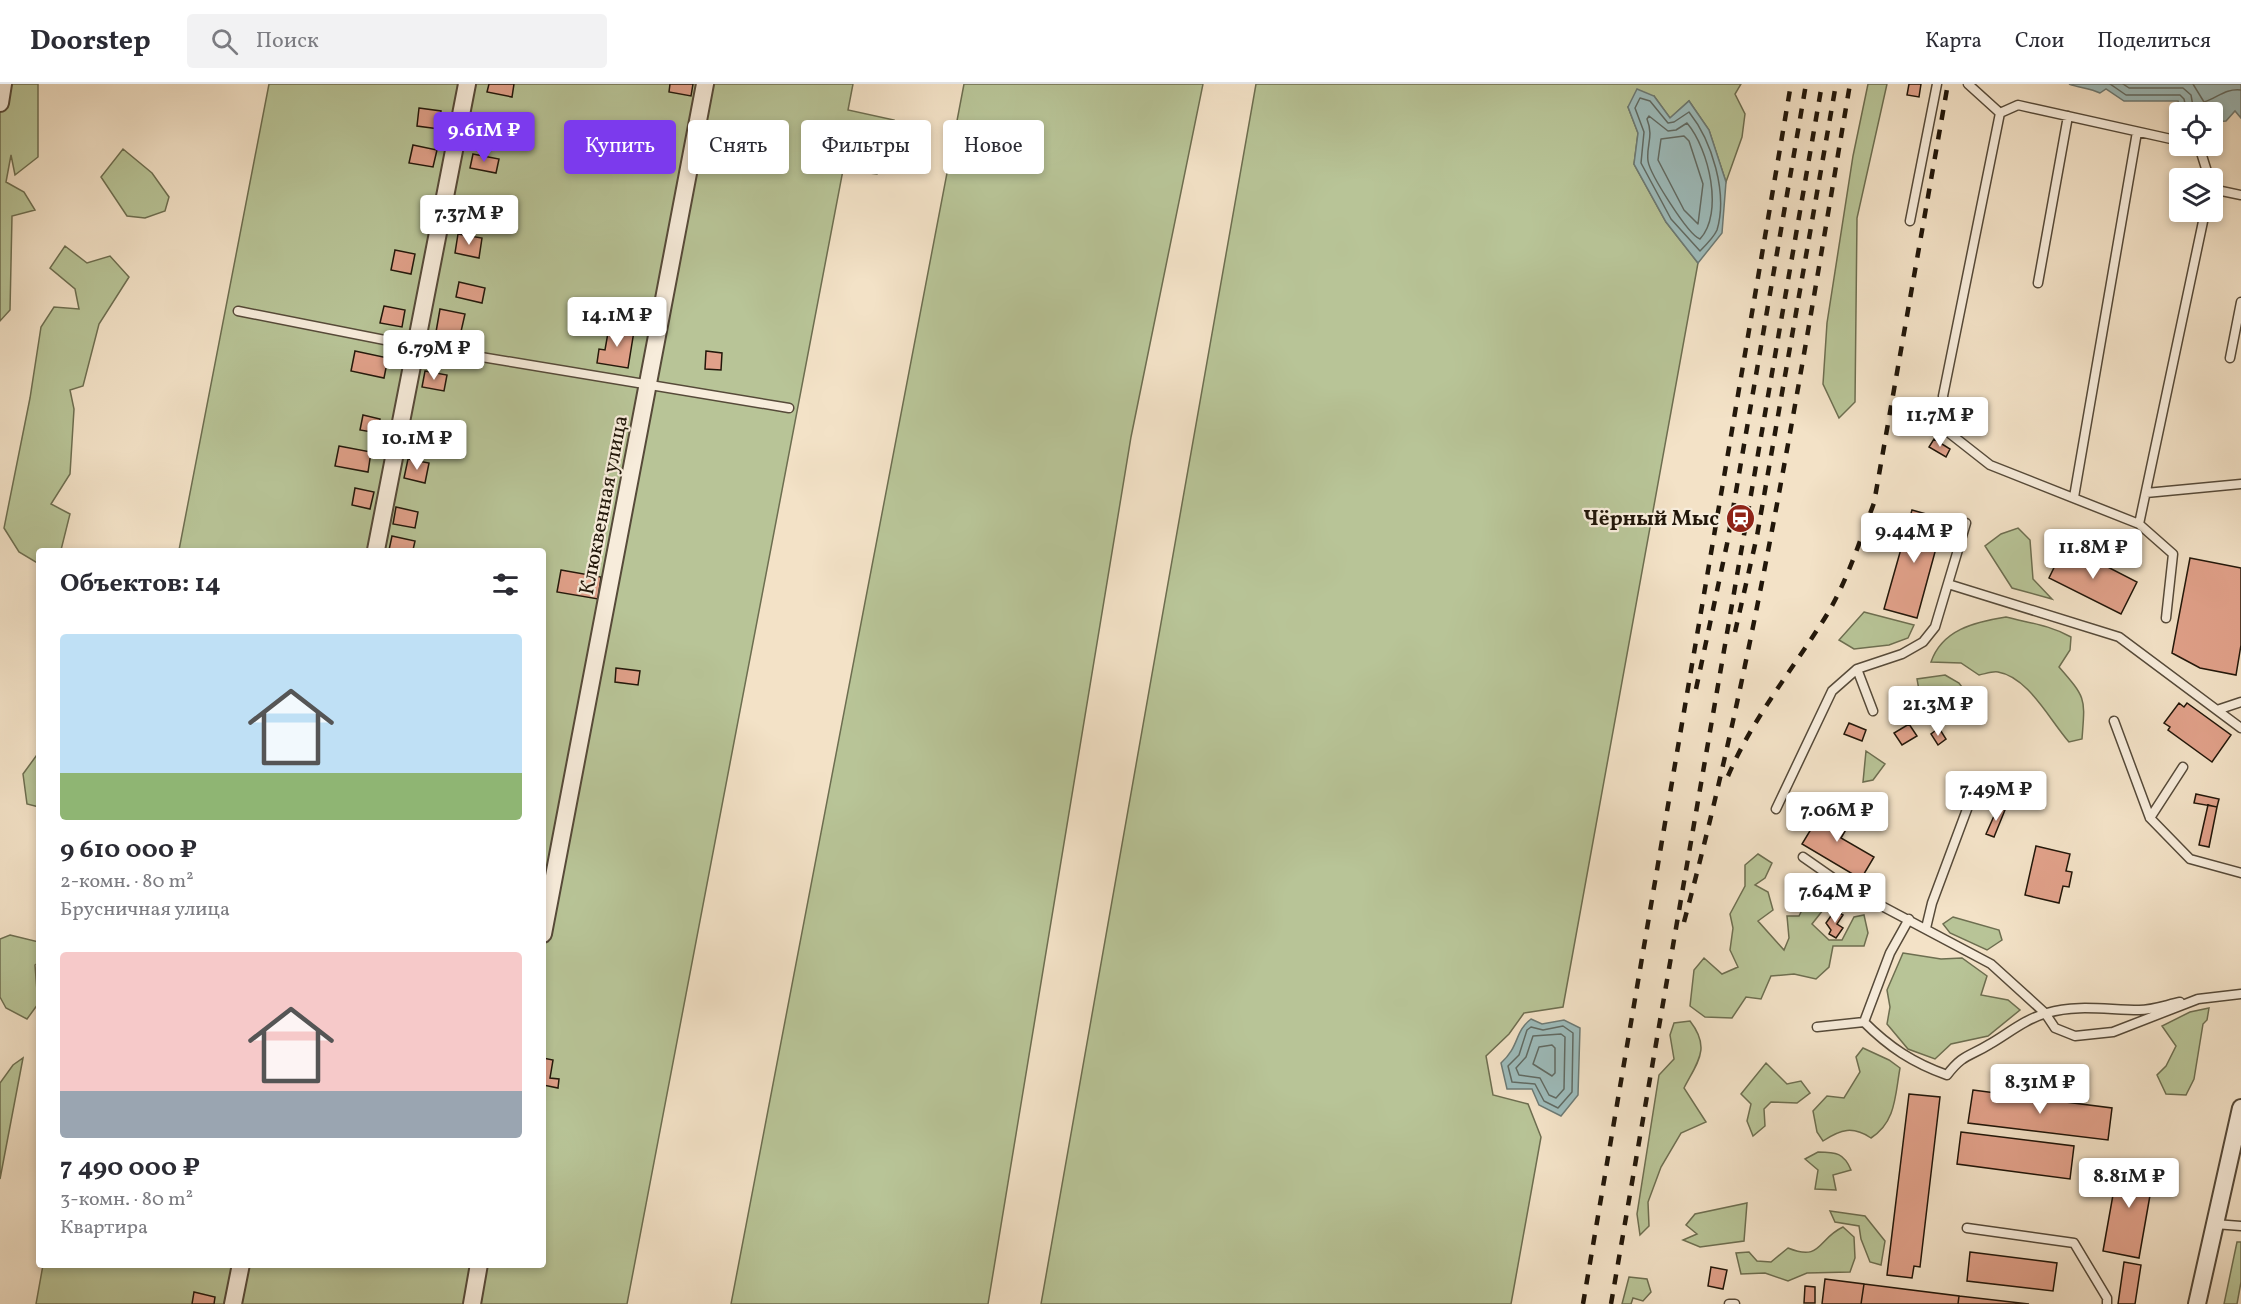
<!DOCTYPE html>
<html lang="ru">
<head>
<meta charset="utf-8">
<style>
	:root { --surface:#fff; --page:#f2f2f3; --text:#2b2b33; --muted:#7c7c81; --line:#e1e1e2; --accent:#7c3aed }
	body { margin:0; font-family:Vollkorn,serif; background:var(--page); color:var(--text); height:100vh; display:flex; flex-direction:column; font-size:22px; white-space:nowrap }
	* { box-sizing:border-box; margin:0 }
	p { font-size:20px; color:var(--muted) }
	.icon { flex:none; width:33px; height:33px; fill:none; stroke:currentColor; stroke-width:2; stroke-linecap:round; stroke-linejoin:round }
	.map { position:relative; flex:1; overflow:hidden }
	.sheet { position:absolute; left:36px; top:464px; width:510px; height:720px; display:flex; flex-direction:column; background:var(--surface); border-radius:6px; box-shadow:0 3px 9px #0003 }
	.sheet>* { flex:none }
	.banner { position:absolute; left:564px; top:36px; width:570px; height:54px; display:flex; gap:12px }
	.buttons { position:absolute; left:2169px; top:18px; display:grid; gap:12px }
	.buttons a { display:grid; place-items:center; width:54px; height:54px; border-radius:6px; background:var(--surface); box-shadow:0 3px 9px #0003; font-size:30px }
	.price { position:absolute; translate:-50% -51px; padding:0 14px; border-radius:6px; background:#fff; color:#222; font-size:20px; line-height:39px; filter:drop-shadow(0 2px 3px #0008) }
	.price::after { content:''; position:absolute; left:50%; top:36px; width:18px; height:14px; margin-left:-9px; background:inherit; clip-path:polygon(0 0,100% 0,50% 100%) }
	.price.active { background:var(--accent); color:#fff }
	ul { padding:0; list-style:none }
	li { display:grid; align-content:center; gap:12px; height:318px; padding:0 24px }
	li span { display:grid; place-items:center; height:186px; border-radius:6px; color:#555 }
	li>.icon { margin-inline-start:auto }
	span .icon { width:108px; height:108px; fill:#fffc; stroke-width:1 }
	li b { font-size:26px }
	h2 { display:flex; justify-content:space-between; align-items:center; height:72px; padding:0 24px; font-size:26px }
	.tag { padding:0 21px; border-radius:6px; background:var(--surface); box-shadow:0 3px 9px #0003; font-size:21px; line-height:54px }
	.tag.active { background:var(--accent); color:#fff }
	header { display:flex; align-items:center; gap:36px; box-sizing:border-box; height:84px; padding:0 30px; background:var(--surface); border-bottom:2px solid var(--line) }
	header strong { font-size:28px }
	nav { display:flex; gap:33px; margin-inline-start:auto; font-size:21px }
	.search { width:420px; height:54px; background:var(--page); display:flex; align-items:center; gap:15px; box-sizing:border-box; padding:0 21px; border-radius:6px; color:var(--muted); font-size:22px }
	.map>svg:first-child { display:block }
	.green { fill:#b8c497; stroke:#6d6e50; stroke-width:1.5 }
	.water { fill:#9dbcbc; stroke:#6c7a75; stroke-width:1.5 }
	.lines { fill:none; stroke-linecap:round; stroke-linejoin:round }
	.shore { stroke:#606a63; stroke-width:1.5 }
	.building { fill:#e1a18a; stroke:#22170a; stroke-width:1.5 }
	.service-casing { stroke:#564a39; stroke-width:11 }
	.minor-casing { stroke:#564a39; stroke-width:20 }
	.service { stroke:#f7ecdb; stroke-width:8 }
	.minor { stroke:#f7ecdb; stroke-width:16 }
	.rail { stroke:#22170a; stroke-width:4.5; stroke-dasharray:10 10; stroke-linecap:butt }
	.labels { text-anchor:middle; stroke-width:4.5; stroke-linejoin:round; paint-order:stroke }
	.street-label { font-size:21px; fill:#22170a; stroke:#f7ecdb }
	.poi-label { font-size:21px; font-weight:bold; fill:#22170a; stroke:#f7ecdb; text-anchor:end }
</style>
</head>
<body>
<header>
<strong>Doorstep</strong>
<div class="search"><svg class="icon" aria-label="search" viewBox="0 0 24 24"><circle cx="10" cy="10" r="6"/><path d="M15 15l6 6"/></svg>Поиск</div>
<nav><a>Карта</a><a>Слои</a><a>Поделиться</a></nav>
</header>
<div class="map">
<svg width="2241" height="1220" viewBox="0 0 2241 1220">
	<rect width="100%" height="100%" fill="#f3e2c7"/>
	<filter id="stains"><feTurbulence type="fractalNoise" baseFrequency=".00333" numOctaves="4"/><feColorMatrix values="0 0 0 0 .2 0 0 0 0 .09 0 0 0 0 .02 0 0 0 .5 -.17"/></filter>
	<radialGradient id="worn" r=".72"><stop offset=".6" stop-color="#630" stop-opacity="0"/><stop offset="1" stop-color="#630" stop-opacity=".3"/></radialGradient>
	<path class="green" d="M0 0H38V73L15 91 11 71 6 98 24 108 35 126 12 132 10 226 0 237Z
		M269 0H853L848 26 894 36 877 90 843 86 627 1220H36L43 1181 543 1180V466H179Z
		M964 0H1203L1131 353 988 1220H731Z
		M1256 0H1741L1735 10 1745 30 1742 53 1726 98 1709 46 1689 17 1670 34 1654 12 1628 23 1638 49 1634 80 1666 138 1698 179 1563 923 1524 929 1509 950 1486 972 1493 1011 1528 1020 1541 1053 1511 1220H1041Z
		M1868 0H1887L1857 134 1855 318 1839 334 1823 300 1827 239 1853 72Z
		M123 65 152 89 169 113 165 127 145 134 127 132 101 93Z
		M65 162 87 179 110 172 129 193 99 240 83 302 70 306 74 325 70 390 51 420 70 430 61 466H39V480L19 468 4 444 30 314 41 243 54 223 79 225 75 205 50 184Z
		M2018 444 2030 456 2033 495 2052 515 2012 504 1985 462 2001 450Z
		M1864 528 1914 541 1908 554 1889 561 1854 565 1839 556Z
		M2006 533C2029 539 2050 541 2071 553L2070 566 2059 583C2087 615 2085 614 2082 655L2069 658C2049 635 2028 593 1998 588 1992 587 1985 590 1979 591L1961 579 1931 578C1942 546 1974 538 2006 533Z
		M1945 591 1959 599 1968 611 1986 616 1985 621H1971L1947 626 1939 609 1919 606 1917 595Z
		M1866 667 1885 680 1873 696 1863 698Z
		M39 668V723L27 720 23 690Z
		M1758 770 1772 779 1765 794 1755 801 1768 808 1773 826 1758 837 1784 866 1789 854 1787 832H1799L1807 816 1799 805 1802 793 1812 809 1825 811 1827 821 1812 840 1829 856H1842L1854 833 1864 831 1868 849 1864 862H1833L1829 883 1816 895 1794 890 1771 892 1761 915 1746 913 1732 934 1705 933 1690 922 1694 886 1704 874 1722 890 1738 883 1730 866 1733 844 1730 830 1745 802V781Z
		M1953 833 1999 846 2002 856 1987 866 1950 849 1943 840Z
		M10 851 39 858V878L35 881 38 920 27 935 6 924 0 913V855Z
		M1903 869 1941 875 1962 874 1987 892 1981 911 2008 916 2020 926 1988 952 1951 960 1935 975 1908 965 1887 940 1890 923 1887 906Z
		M2209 924 2207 936 2203 940 2194 995 2186 1011 2166 1010 2157 991 2166 982 2176 962 2162 942 2190 928Z
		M1690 937C1711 964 1698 977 1684 1004L1706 1038 1681 1049 1661 1083 1648 1118 1649 1142 1640 1151 1637 1130 1659 991 1674 975 1670 951 1674 939Z
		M1863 964 1889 976 1900 984C1895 1012 1896 1038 1871 1054 1853 1042 1841 1045 1823 1057L1817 1048 1813 1027 1827 1012 1844 1014 1860 988 1856 973Z
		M23 974 0 1095V999L13 981Z
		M1766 979 1787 1000 1801 997 1810 1009 1797 1019 1771 1018 1764 1025 1765 1042 1753 1052 1747 1037 1751 1020 1741 1010Z
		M1818 1068C1836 1068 1844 1069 1851 1086L1833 1091 1836 1106 1815 1105 1818 1086 1805 1075Z
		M1747 1119 1744 1157 1700 1163 1683 1156 1697 1150 1686 1141 1695 1130Z
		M1830 1127 1865 1132 1885 1157 1881 1181 1870 1178 1861 1155 1859 1142 1835 1138Z
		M1843 1143 1854 1153 1855 1174 1850 1188 1807 1189 1788 1197 1765 1189 1741 1190 1736 1169 1749 1168 1757 1177 1771 1178 1788 1164C1822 1178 1817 1155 1843 1143Z
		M2237 1158H2241V1198L2237 1220H2224Z
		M1629 1193 1647 1195 1651 1208 1643 1217 1633 1214 1631 1220H1622Z"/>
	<path class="water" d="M2069 0H2241V34L2235 27 2226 37 2213 38 2212 28H2181L2178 17H2124L2106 5 2100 9C2090 4 2080 4 2069 0Z
		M1637 5 1654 12 1670 34 1689 17 1709 46 1726 98 1722 149 1698 179 1666 138 1634 80 1638 49 1628 23Z
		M1531 935 1542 940 1564 936 1580 944 1578 1011 1561 1032 1539 1021 1532 1005H1507L1501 979C1520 962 1514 948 1531 935Z"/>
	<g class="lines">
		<path class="shore" d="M2110 0 2126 11H2180L2184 15 2187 28
			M2123 0 2129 4H2183L2191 11 2194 28
			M2193 0 2204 18C2217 14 2226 4 2241 6
			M1640 14 1650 17 1668 39 1674 38 1689 28C1712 57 1728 109 1717 146 1714 153 1705 162 1700 167L1671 135 1641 79 1644 48 1635 24Z
			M1649 32 1668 47 1676 46 1687 39C1709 65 1724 129 1700 155 1688 151 1650 90 1648 77 1646 61 1654 53 1647 35Z
			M1684 52 1689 57 1703 100 1698 140 1684 126 1658 76 1661 55Z
			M1563 942 1573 949 1572 1008 1558 1024 1544 1017 1535 1000 1512 998 1508 982 1519 971 1527 946 1531 943 1543 946Z
			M1561 950 1565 953 1564 1005 1556 1014 1549 1011 1540 994 1519 991 1516 984 1526 973 1533 952Z
			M1552 961 1555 964V989L1552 992 1533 980 1539 963Z"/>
	</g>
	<path class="building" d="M489 0H514L512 13 487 8Z
		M670 0H693L691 12 669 8Z
		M1909 0H1921L1919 13 1907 11Z
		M419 24 441 27 439 45 417 42Z
		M413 61 437 66 433 83 409 79Z
		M473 70 499 75 496 89 470 84Z
		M465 117 487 121 485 133 463 128Z
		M458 150 482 154 479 174 455 169Z
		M395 166 415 170 411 190 391 186Z
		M459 198 485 204 482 219 456 213Z
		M384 222 405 226 402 243 380 239Z
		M440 225 465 230 460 252 436 248Z
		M609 243 634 247 628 284 597 279 599 265 605 266Z
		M355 267 388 274 384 294 351 287Z
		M706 267 722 269 721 286 705 285Z
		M425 287 447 291 444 307 422 303Z
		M363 331 380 335 377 349 360 346Z
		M415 338 442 343 438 363 411 358Z
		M1934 355 1950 365 1946 373 1929 363Z
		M339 362 371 368 368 388 335 382Z
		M408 375 429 379 425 399 404 394Z
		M355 404 374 408 370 425 352 421Z
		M396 423 418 428 415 444 393 440Z
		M1912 426 1944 435 1917 534 1884 525Z
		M392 452 415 457 413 466H389Z
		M2065 461 2137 498 2121 530 2049 494Z
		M2190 474 2241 484V561L2236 591 2200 584 2172 569Z
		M561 486 601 493 598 515 557 508Z
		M616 584 640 587 638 601 615 598Z
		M1919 613 1921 616 1927 613 1933 626 1914 636 1906 619Z
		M2179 619 2184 623 2187 619 2231 651 2212 678 2168 646 2170 643 2164 639Z
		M1849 639 1866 646 1862 657 1844 650Z
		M1909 640 1917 652 1902 661 1894 649Z
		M1939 644 1946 655 1938 661 1931 650Z
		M2196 710 2219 715 2217 723 2194 719Z
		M2208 721 2217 723 2209 763 2199 761Z
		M1825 722 1851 737 1841 754 1874 773 1861 795 1802 760Z
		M1998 723 2005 726 1994 753 1986 750Z
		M2036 762 2070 770 2066 787 2072 788 2069 803 2063 802 2059 819 2025 811Z
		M1835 826 1843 831 1837 840 1843 844 1836 854 1829 850 1831 846 1826 839Z
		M543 974 553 976 550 994 559 995 558 1004 543 1001Z
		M1973 1006 2112 1024 2108 1056 1968 1039Z
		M1909 1010 1940 1013 1920 1183 1914 1182 1912 1194 1887 1191Z
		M1961 1048 2074 1062 2070 1095 1957 1080Z
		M2119 1077 2155 1083 2139 1174 2103 1167Z
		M1970 1168 2057 1179 2053 1207 1967 1197Z
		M2124 1178 2141 1181 2135 1220H2118Z
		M1711 1183 1727 1186 1723 1205 1708 1202Z
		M1825 1195 1864 1200 1861 1220H1822Z
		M1864 1200 1959 1212 1958 1220H1861Z
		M1805 1202 1815 1203V1219H1804Z
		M194 1208 215 1213 214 1220H192Z
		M1959 1212 2029 1220H1958Z"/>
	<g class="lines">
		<defs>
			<path id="service" d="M1968 0 2000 29
				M2199 62 2209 94
				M2212 105 2241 111
				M1910 137 1937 0
				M2038 199 2068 32
				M238 227 415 262 789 324
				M2230 274 2241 218
				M2146 409 2241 400
				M2074 413 2137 48
				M2139 440 2205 128
				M1948 500 2119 553 2241 644
				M2166 534 2173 470 2139 440 1990 381 1948 348 1943 312 2000 29 2018 21 2180 57
				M1857 585 1873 627
				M2217 626 2241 618
				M2114 637 2150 734 2190 775 2241 789
				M1776 725 1832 607 1857 585 1902 570 1923 558 1935 543 1966 439
				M2150 734 2183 683
				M1803 773 1846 803 1991 880 2045 929 2055 944 2075 952 2113 948 2198 915 2241 910
				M1926 844 1932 819 1976 701
				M1864 938C1889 963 1913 979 1947 991 1963 970 1969 973 1990 960 2009 949 2025 935 2047 929 2077 920 2108 926 2139 926 2152 926 2166 921 2180 918
				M1864 938 1890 869 1909 835
				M1817 943 1864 938
				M2215 1140 2241 1142
				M1967 1144 2074 1159 2107 1214V1220
				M1729 1220H1735"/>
			<path id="minor" d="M0 19 3 0
				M376 466 467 0
				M543 850 705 0
				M233 1220 241 1180
				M472 1220 479 1180
				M2197 1220 2241 1024"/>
		</defs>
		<use href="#service" class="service-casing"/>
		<use href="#minor" class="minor-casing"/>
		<use href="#service" class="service"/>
		<use href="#minor" class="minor"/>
		<path class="rail" d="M1735 548 1757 452 1836 0
			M1696 605 1727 460 1806 0
			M1728 692C1752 636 1789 590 1821 540 1845 504 1859 459 1874 419L1947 5
			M1684 838C1758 563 1802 281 1850 0
			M1583 1220 1791 0
			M1611 1220 1822 0"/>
	</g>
	<defs>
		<symbol id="station-disc" viewBox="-11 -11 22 22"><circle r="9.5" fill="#8f2418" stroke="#f7ecdb"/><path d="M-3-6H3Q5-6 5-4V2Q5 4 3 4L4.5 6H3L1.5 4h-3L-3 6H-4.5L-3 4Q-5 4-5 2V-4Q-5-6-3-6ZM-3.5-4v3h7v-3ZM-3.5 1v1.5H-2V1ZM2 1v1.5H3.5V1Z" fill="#fff"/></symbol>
	</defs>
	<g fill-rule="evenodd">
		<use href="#station-disc" x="1724" y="418" width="33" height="33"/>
	</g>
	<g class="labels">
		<g class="street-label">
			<text transform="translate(603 421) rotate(-79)" y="7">Клюквенная улица</text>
		</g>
		<g class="poi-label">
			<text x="1719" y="441">Чёрный Мыс</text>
		</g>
	</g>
	<rect width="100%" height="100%" filter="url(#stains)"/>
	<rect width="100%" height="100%" fill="url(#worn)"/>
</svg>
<div class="buttons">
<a><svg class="icon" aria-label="locate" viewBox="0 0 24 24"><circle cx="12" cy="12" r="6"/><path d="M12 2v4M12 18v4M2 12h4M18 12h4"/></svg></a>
<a><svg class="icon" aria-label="layers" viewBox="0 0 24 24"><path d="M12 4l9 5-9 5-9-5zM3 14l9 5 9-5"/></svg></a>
</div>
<b class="price active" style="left:484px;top:79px">9.61M ₽</b>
<b class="price" style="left:469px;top:162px">7.37M ₽</b>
<b class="price" style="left:617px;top:264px">14.1M ₽</b>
<b class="price" style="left:434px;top:297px">6.79M ₽</b>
<b class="price" style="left:1940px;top:364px">11.7M ₽</b>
<b class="price" style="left:417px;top:387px">10.1M ₽</b>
<b class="price" style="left:1914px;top:480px">9.44M ₽</b>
<b class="price" style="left:2093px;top:496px">11.8M ₽</b>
<b class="price" style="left:1938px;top:653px">21.3M ₽</b>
<b class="price" style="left:1996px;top:738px">7.49M ₽</b>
<b class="price" style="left:1837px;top:759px">7.06M ₽</b>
<b class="price" style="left:1835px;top:840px">7.64M ₽</b>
<b class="price" style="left:2040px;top:1031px">8.31M ₽</b>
<b class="price" style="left:2129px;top:1125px">8.81M ₽</b>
<div class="banner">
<a class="tag active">Купить</a>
<a class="tag">Снять</a>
<a class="tag">Фильтры</a>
<a class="tag">Новое</a>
</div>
<section class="sheet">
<h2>Объектов: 14<svg class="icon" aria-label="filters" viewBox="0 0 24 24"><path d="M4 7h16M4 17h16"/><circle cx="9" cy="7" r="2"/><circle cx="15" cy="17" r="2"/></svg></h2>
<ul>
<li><span style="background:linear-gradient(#bfe0f5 75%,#8fb573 0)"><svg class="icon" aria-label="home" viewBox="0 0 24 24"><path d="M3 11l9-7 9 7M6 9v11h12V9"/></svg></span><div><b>9 610 000 ₽</b><p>2-комн. · 80 m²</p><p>Брусничная улица</p></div></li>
<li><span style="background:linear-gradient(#f6c9c9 75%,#9aa5b1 0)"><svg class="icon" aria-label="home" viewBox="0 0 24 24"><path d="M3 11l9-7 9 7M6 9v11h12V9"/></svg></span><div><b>7 490 000 ₽</b><p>3-комн. · 80 m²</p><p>Квартира</p></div></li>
</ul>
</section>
</div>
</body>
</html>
